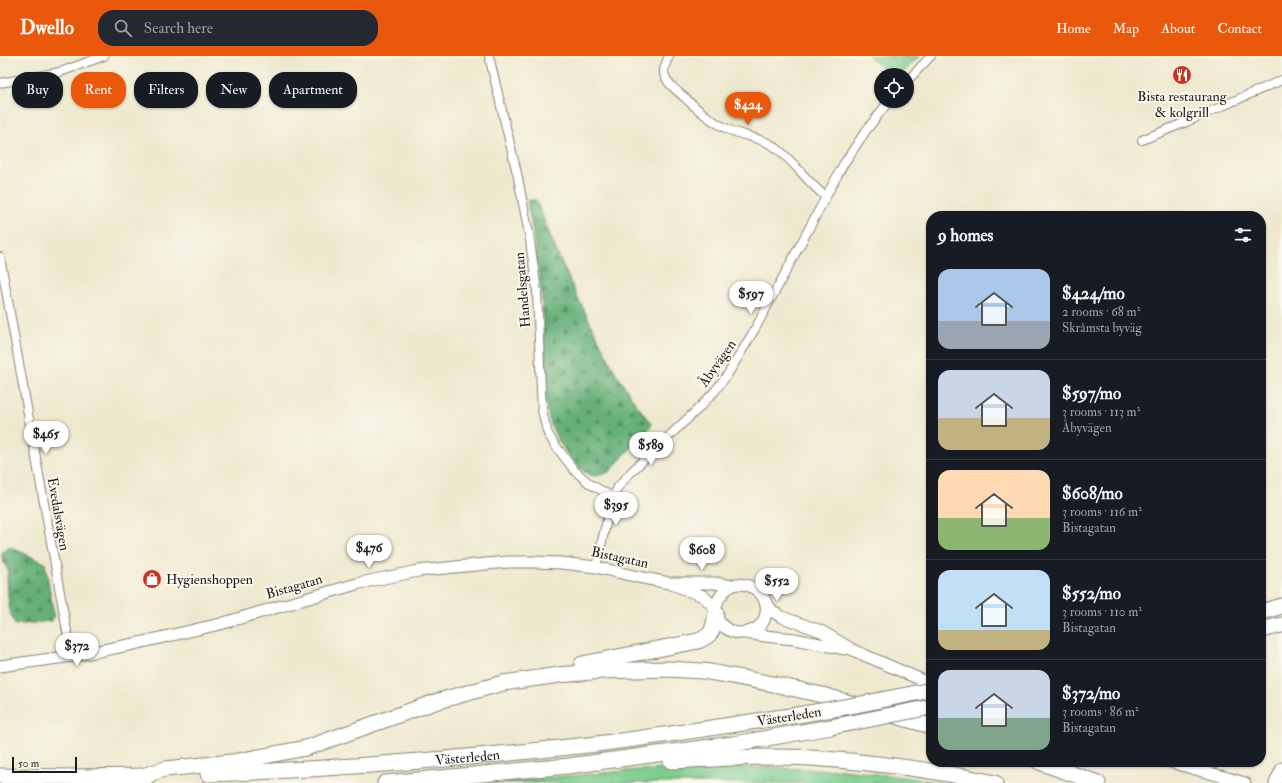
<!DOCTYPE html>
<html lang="en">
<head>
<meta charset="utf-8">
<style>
	:root { --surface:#171b24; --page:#242831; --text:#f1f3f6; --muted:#9ea1a6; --line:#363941; --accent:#ea580c }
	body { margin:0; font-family:"IM FELL Double Pica",serif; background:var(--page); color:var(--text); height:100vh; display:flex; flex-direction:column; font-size:15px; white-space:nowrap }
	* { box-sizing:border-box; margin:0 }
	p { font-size:13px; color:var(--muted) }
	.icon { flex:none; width:22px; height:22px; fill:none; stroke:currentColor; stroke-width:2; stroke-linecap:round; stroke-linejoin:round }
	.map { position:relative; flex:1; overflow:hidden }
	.panel { position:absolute; left:926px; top:155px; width:340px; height:556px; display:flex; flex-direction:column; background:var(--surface); border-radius:16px; box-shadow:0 1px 3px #0004 }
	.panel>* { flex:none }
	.hud { position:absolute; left:12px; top:16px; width:380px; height:36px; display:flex; gap:8px }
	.controls { position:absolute; left:874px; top:12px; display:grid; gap:8px }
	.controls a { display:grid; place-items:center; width:40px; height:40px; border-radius:50%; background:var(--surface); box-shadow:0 1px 3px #0004; font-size:20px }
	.scale { position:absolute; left:12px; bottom:10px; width:65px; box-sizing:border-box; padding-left:4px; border:2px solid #1c1c1c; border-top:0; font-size:11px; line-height:14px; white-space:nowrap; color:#1c1c1c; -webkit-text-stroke:3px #fbf7ec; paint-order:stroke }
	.price { position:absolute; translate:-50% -34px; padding:0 9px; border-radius:14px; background:#fff; color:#222; font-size:13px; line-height:26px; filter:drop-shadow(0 1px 2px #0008) }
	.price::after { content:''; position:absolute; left:50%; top:24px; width:12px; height:9px; margin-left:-6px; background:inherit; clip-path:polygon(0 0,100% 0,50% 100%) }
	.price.active { background:var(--accent); color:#fff }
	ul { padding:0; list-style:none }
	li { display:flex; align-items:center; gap:12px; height:100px; padding:0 12px }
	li+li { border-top:1px solid var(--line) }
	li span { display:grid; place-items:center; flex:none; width:112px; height:80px; border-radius:12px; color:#555 }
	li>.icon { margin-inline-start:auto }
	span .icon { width:48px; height:48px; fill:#fffc; stroke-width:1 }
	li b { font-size:17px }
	h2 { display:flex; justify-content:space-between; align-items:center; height:48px; padding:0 12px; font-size:17px }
	.chip { padding:0 14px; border-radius:16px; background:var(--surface); box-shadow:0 1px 3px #0004; font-size:14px; line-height:36px }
	.chip.active { background:var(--accent); color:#fff }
	header { display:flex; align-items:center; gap:24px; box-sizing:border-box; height:56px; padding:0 20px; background:var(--accent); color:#fff }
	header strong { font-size:19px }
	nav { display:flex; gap:22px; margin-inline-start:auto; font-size:14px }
	.search { width:280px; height:36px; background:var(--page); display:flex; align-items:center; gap:10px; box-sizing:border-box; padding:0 14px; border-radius:16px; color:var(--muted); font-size:15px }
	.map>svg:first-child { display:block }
	.grass { fill:#7dcd8d; stroke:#4c7454 }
	.forest { fill:url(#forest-firs); stroke:#41664a }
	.park { fill:url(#park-dots); stroke:#4c7454 }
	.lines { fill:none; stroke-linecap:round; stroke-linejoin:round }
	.street-casing { stroke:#858275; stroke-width:10 }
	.secondary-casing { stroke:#858275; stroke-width:13 }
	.highway-casing { stroke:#858275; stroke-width:17 }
	.street { stroke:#fff; stroke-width:8 }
	.secondary { stroke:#fff; stroke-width:11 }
	.highway { stroke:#fff; stroke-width:15 }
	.highway-bridge-casing { stroke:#858275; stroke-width:17; stroke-linecap:butt }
	.highway-bridge { stroke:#fff; stroke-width:15 }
	.labels { text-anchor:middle; stroke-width:4; stroke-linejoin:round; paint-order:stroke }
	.poi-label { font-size:14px; fill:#1c1c1c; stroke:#fbf7ec }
	.street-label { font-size:14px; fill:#1c1c1c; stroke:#fbf7ec }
</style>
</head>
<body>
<header>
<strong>Dwello</strong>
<div class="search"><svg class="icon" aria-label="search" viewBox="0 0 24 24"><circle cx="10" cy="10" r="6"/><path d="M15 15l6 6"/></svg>Search here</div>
<nav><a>Home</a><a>Map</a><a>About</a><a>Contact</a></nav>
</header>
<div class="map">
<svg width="1282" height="727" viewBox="0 0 1282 727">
	<defs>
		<pattern id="forest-firs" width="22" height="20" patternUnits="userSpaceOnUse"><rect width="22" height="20" fill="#66b078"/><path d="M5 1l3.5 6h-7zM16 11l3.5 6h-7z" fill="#538e62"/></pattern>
		<pattern id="park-dots" width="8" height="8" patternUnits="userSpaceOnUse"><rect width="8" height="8" fill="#7dcd8d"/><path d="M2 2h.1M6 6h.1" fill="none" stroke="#6baf79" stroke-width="1.8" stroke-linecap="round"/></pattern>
	</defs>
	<rect width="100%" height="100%" fill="#fbf7ec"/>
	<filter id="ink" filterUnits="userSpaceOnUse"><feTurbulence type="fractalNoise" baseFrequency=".025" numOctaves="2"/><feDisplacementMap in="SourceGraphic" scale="8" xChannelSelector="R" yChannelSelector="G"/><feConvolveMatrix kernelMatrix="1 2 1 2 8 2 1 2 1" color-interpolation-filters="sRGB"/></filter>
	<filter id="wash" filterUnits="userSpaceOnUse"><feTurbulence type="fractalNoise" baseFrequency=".012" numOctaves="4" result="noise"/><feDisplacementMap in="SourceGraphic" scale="16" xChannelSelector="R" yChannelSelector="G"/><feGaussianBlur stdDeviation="0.9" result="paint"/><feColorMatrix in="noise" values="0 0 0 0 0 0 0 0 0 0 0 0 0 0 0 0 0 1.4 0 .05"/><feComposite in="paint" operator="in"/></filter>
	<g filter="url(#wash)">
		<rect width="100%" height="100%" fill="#eee9ce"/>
		<path class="grass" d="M735 711 842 714 910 722 941 727H487L639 714Z"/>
		<path class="forest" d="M527 144H536L556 194 576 238 615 316 634 345 652 369 609 416C592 424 587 419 575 407 563 394 554 379 549 363 545 348 545 332 544 317 543 290 544 262 541 235 538 204 532 174 527 144Z
			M10 491 45 507 54 559 52 565 15 569 9 554 7 522 8 514 2 503V496Z"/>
		<path class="park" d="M869 0H920L901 19H890Z"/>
	</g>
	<g filter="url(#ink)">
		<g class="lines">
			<defs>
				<path id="street" d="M489 0 517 117 529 178 537 235 541 333 542 354 545 367 548 378 555 389 574 414 590 428 613 441
					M669 0C667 5 663 12 664 17 666 27 676 34 683 40 698 54 713 67 732 75 747 81 762 82 775 91 794 105 807 126 825 140
					M907 25 931 0
					M0 27 60 16 104 0
					M1142 84 1186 66 1282 24
					M0 201 68 581 73 600
					M596 511 610 451 613 441 618 431 632 415 699 352 715 335 728 318 755 273 843 109 865 76 889 45"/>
				<path id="secondary" d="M673 527H715L732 530
					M736 528C755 527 771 542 765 561 761 576 739 581 727 573 707 560 717 534 736 528Z
					M765 545 773 556 782 561 821 575 855 595 931 628
					M745 577 765 580 794 583 845 593
					M0 610 73 600 134 588 220 568 360 527 418 515 465 510 508 506H533L561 507 596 511 638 521 669 527 703 540 715 552
					M1171 706 1245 727
					M1275 727 1282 712"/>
				<g id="highway">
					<path d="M1261 556 1282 550"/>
					<path d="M1261 574 1282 569"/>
					<path d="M582 608 698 585C714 579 713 572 716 557"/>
					<path d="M671 705C717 703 764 699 811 702 872 706 935 714 995 727"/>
					<path d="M1039 706 1098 727"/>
					<path id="s1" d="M208 718C335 713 461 703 588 689 658 681 728 669 797 659"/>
					<path d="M0 720 74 721 148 720"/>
					<path d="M139 721 165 713 232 706 306 692 435 646 503 627 559 619 602 615 667 613 703 615 721 618 773 628 822 639 931 670"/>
					<path d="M385 727 568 710 733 688 831 671"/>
				</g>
			</defs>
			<use href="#street" class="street-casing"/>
			<use href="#secondary" class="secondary-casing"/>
			<use href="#highway" class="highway-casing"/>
			<use href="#street" class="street"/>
			<use href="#secondary" class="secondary"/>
			<use href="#highway" class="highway"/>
			<defs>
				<path id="highway-bridge" d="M797 659 856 649 931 634
					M831 671 931 651"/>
			</defs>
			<use href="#highway-bridge" class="highway-bridge-casing"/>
			<use href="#highway-bridge" class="highway-bridge"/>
		</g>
	</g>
	<defs>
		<symbol id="restaurant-disc" viewBox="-11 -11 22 22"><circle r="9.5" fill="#c8321e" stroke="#fbf7ec"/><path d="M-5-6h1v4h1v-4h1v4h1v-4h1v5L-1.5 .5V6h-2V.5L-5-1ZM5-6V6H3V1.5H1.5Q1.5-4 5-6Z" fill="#fff"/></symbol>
		<symbol id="shop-disc" viewBox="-11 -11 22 22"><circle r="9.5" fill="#c8321e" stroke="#fbf7ec"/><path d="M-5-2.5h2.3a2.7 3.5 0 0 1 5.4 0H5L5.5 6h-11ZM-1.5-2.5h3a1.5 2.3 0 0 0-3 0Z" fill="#fff"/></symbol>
	</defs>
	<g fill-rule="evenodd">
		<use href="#restaurant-disc" x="1171" y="8" width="22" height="22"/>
		<use href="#shop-disc" x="141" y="512" width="22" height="22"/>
	</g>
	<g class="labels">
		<g class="poi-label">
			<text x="1182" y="45">Bista restaurang<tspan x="1182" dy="16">&amp; kolgrill</tspan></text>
			<text x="166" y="528" text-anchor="start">Hygienshoppen</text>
		</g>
		<g class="street-label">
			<text transform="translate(522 234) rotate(-95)" y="5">Handelsgatan</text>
			<text transform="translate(717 307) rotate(-55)" y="5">Åbyvägen</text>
			<text transform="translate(59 458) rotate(80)" y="5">Evedalsvägen</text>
			<text transform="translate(620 501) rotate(12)" y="5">Bistagatan</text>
			<text transform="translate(294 530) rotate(-16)" y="5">Bistagatan</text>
			<text transform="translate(789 660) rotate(-9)" y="5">Västerleden</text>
			<text dy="5" stroke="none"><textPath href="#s1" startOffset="260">Västerleden</textPath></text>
		</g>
	</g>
</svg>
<div class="controls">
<a><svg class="icon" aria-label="locate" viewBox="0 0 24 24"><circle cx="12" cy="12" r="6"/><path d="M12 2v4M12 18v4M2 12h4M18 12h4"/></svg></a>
</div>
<div class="scale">50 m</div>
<b class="price active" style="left:748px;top:70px">$424</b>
<b class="price" style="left:751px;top:259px">$597</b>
<b class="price" style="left:46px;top:399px">$465</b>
<b class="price" style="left:651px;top:410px">$589</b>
<b class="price" style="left:616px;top:470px">$395</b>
<b class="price" style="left:369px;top:513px">$476</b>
<b class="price" style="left:702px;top:515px">$608</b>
<b class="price" style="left:777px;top:546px">$552</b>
<b class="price" style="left:77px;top:611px">$372</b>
<div class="hud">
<a class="chip">Buy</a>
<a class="chip active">Rent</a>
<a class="chip">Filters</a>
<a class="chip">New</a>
<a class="chip">Apartment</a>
</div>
<section class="panel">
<h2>9 homes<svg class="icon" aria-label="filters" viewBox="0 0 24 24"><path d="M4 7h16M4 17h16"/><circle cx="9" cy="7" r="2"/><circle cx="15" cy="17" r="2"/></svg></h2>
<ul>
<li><span style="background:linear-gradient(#a9c7e8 65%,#9aa5b1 0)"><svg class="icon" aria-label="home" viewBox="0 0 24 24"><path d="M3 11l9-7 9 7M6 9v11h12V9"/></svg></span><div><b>$424/mo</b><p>2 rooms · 68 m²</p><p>Skråmsta byväg</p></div></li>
<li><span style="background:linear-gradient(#c9d6e8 60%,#c2b280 0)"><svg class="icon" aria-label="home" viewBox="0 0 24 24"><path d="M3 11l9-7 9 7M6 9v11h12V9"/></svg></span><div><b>$597/mo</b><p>3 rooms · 113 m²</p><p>Åbyvägen</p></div></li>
<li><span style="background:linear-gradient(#ffd9b3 60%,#8fb573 0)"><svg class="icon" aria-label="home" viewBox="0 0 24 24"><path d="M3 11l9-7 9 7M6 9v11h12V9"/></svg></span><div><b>$608/mo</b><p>3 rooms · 116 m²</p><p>Bistagatan</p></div></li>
<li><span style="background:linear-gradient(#bfe0f5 75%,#c2b280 0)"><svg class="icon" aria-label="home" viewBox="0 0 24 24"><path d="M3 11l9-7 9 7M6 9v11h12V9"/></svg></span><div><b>$552/mo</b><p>3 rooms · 110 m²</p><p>Bistagatan</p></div></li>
<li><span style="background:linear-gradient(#c9d6e8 60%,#7fa58c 0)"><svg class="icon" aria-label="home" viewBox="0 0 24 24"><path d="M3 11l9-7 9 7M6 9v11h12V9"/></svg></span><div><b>$372/mo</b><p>3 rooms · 86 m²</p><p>Bistagatan</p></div></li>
</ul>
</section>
</div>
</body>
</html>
